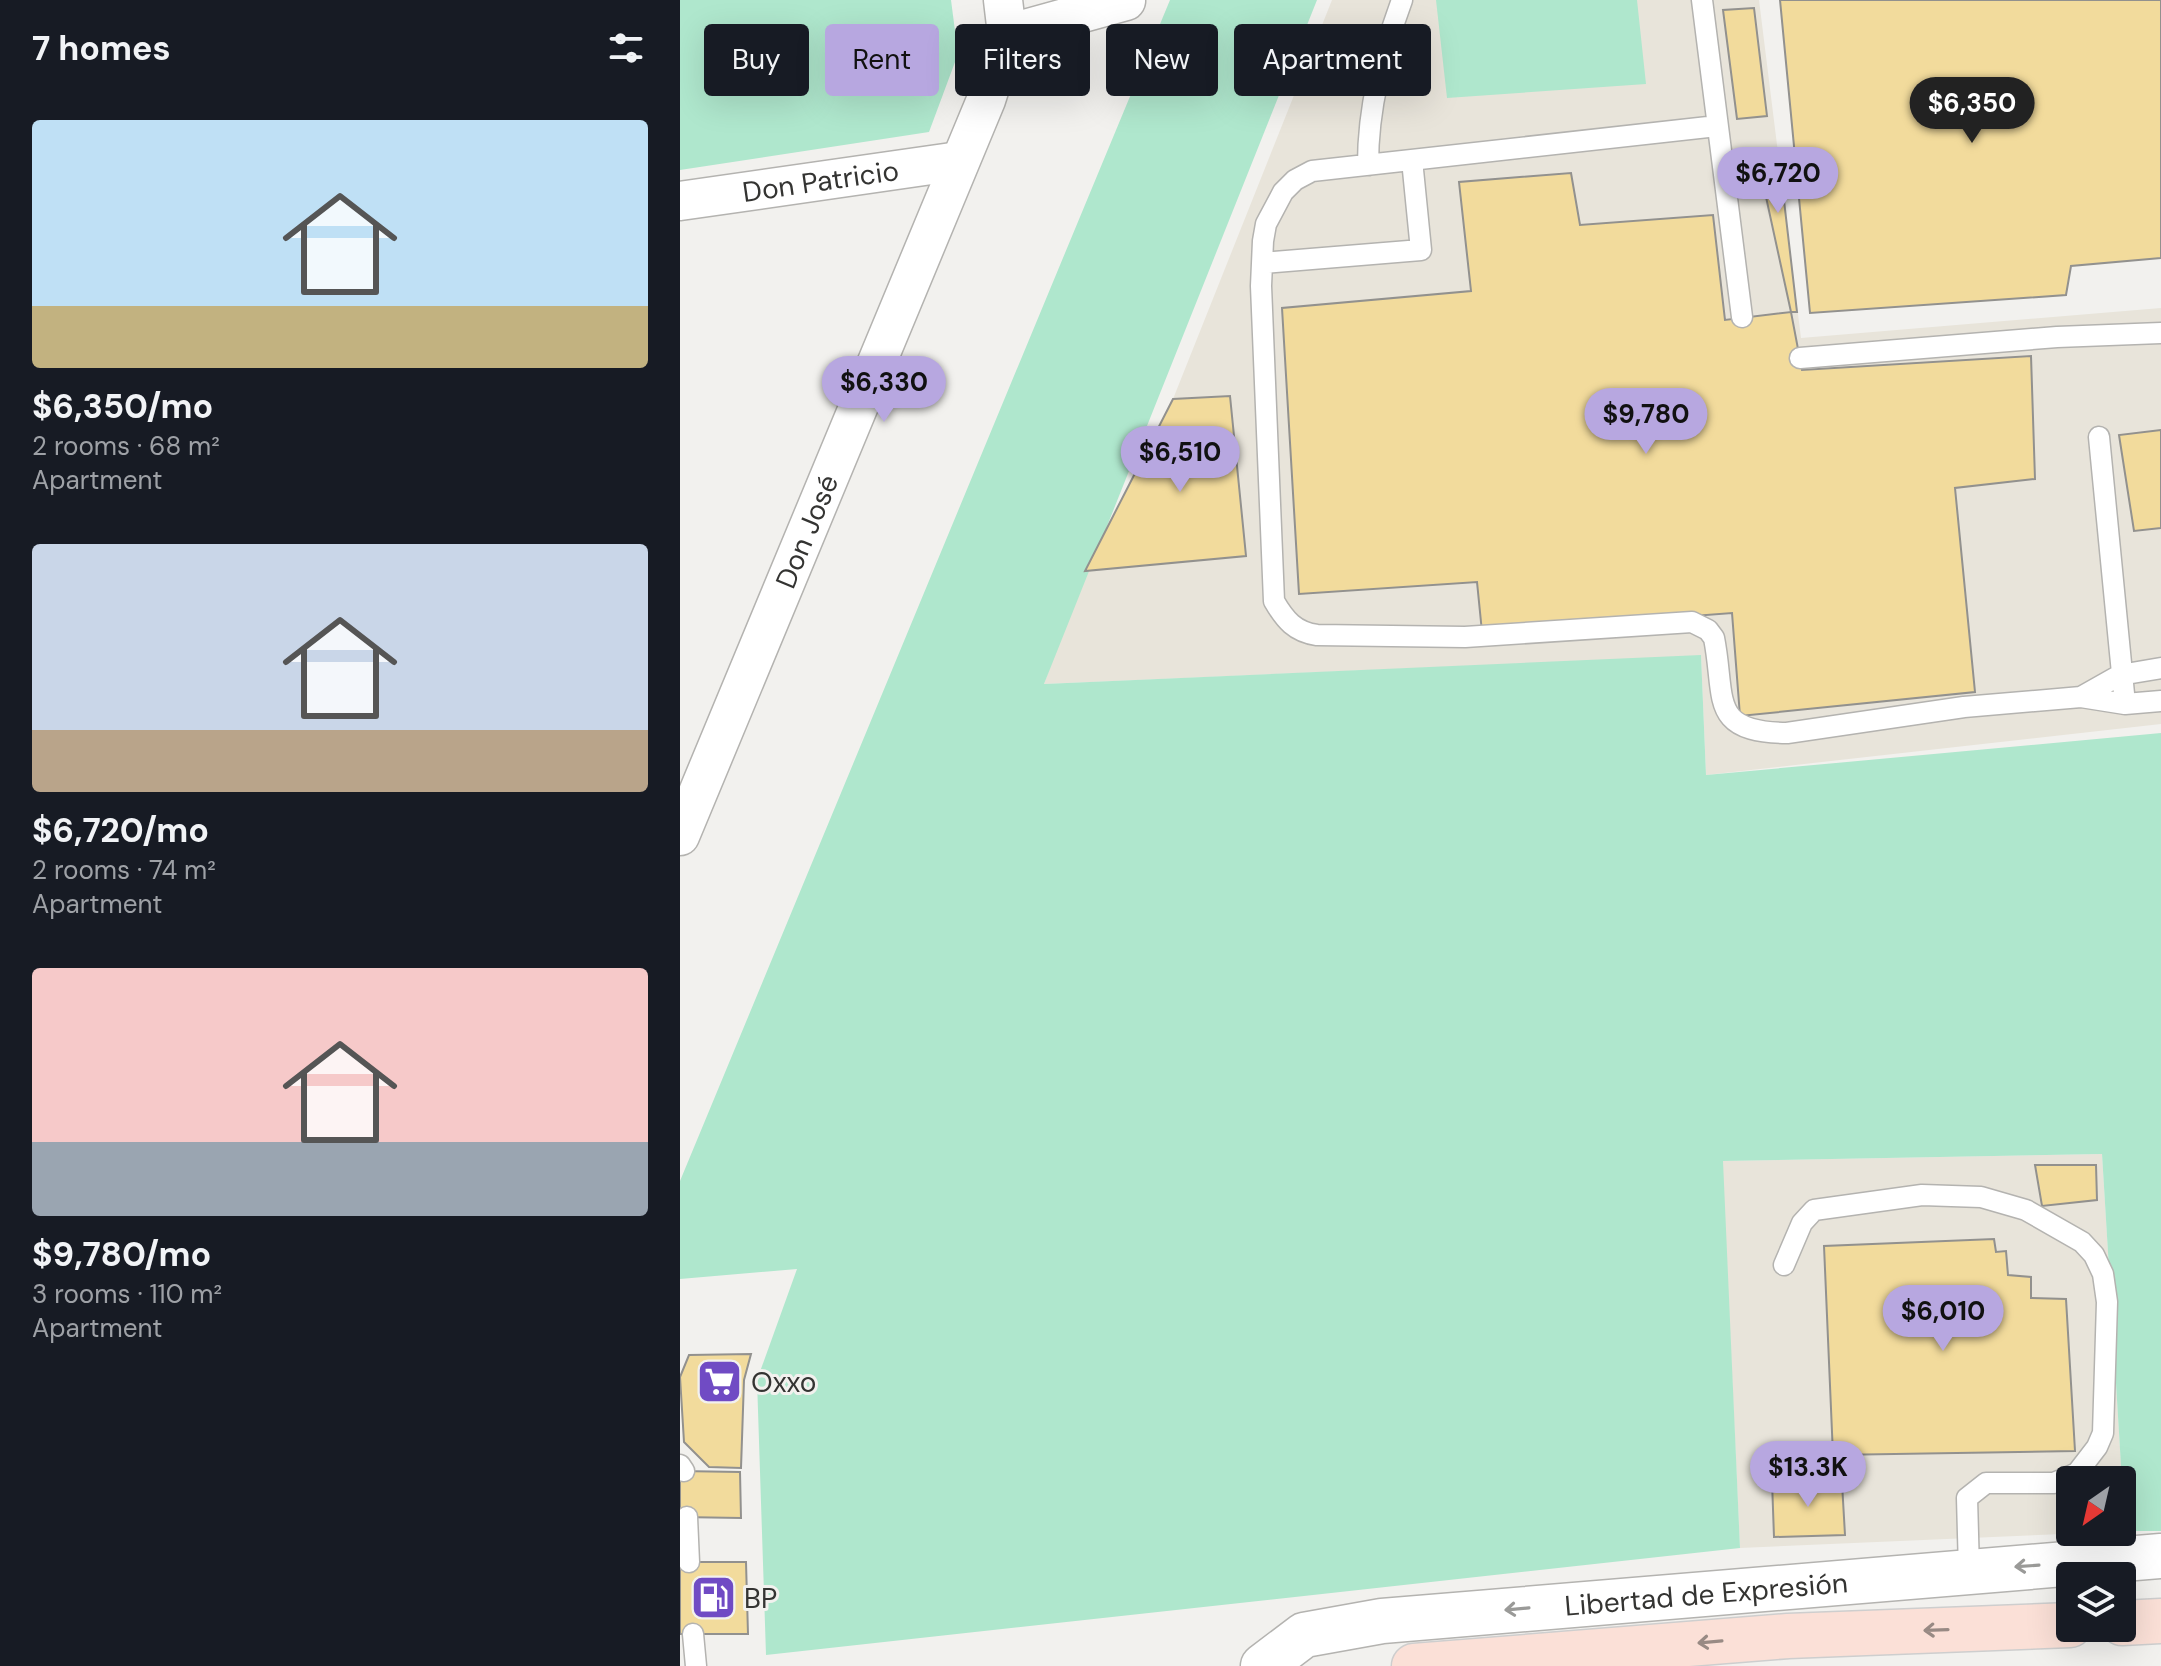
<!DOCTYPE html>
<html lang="en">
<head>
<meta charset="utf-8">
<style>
	:root { --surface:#171b24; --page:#242831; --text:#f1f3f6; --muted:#9ea1a6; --accent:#b7a7e0 }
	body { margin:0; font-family:"DM Sans",sans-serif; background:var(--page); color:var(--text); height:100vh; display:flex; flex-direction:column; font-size:30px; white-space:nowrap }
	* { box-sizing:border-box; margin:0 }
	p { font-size:26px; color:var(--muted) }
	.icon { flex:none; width:44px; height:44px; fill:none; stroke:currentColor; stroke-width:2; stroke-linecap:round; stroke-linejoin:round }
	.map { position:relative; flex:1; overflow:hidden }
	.side { display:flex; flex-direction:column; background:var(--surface); width:680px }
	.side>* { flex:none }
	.guide { position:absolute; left:24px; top:24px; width:760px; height:72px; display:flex; gap:16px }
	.needle { width:52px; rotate:214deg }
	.fabs { position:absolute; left:1376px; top:1466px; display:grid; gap:16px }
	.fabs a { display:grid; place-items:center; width:80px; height:80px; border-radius:8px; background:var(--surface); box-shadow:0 8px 32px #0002; font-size:40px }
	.price { position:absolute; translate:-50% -68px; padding:0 18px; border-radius:28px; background:var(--accent); color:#111; font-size:26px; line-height:52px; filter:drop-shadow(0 2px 4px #0008) }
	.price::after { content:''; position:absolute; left:50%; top:48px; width:24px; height:18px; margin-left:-12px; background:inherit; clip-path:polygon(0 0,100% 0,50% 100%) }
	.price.current { background:#222; color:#fff }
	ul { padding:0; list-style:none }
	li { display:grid; align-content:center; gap:16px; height:424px; padding:0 32px }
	li span { display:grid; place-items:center; height:248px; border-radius:8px; color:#555 }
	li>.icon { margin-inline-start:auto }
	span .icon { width:144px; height:144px; fill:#fffc; stroke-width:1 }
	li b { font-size:34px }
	h2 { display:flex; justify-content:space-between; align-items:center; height:96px; padding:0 32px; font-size:34px }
	.tag { padding:0 28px; border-radius:8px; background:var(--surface); box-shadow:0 8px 32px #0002; font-size:28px; line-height:72px }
	.tag.current { background:var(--accent); color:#111 }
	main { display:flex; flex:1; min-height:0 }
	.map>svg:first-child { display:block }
	.built { fill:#e8e4da }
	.green { fill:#afe7cd }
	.building { fill:#f2db9c; stroke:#92918e; stroke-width:2 }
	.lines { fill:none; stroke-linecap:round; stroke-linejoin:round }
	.lane-casing { stroke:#b4b3b0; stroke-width:23 }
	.street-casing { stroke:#b4b3b0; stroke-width:41 }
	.secondary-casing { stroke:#b4b3b0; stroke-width:47 }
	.primary-casing { stroke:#cecece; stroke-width:47 }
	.lane { stroke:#fff; stroke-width:20 }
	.street { stroke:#fff; stroke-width:38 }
	.secondary { stroke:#fff; stroke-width:44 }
	.primary { stroke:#fbe0d7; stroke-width:44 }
	.oneway { stroke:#9a9a98 }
	.oneway2 { stroke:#988a84 }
	.labels { text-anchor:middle; stroke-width:6; stroke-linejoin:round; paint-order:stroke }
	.street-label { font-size:28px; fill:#343432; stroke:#f2f1ee }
	.poi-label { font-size:28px; fill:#343432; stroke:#f2f1ee; text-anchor:start }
</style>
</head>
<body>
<main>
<section class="side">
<h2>7 homes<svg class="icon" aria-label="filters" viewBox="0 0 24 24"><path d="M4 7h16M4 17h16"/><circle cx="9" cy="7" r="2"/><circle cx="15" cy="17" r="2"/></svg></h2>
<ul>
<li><span style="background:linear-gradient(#bfe0f5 75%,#c2b280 0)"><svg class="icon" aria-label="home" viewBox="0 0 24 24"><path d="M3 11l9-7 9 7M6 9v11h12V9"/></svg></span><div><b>$6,350/mo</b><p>2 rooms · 68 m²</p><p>Apartment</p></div></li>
<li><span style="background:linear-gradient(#c9d6e8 75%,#b9a48a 0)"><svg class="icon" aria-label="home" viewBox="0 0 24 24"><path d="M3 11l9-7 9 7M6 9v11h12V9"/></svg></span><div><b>$6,720/mo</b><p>2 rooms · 74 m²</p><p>Apartment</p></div></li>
<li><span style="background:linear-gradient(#f6c9c9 70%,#9aa5b1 0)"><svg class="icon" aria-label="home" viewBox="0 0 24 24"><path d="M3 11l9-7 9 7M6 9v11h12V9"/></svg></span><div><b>$9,780/mo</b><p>3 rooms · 110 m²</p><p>Apartment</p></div></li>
</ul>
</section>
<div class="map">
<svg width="1481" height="1666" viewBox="0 0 1481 1666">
	<rect width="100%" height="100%" fill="#f2f1ee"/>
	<path class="built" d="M652 0H1079L1121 338 1481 308V724L1026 775 1021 656 364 684 405 571 493 399Z
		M1422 1154 1442 1480H1390V1532H1430L1060 1548 1042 1161Z"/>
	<path class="green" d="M0 0H271L278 54 249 132 0 170Z
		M490 0H637L364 684 1021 655 1026 775 1481 733V1531H1445L1422 1154 1043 1161 1060 1548 86 1655 77 1380 117 1269 0 1279V1181Z
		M756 0H957L966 84 767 98Z"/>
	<path class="building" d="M1100 0H1481V258L1391 266 1386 295 1130 313Z
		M1074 8 1087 116 1057 119 1043 10Z
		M1098 149 1117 312H1111L1076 151Z
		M891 173 900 225 1033 215 1045 320 1111 312 1122 370 1351 356 1355 479 1275 488 1295 692 1060 716 1052 613 802 632 797 582 619 594 602 308 791 291 779 182Z
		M550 396 566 556 405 571 493 399Z
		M1481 430V528L1454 531 1439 435Z
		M1355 1165H1416L1417 1200 1362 1206Z
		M1314 1239 1316 1252 1326 1251 1328 1275 1351 1277V1298L1386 1299 1395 1451 1153 1455 1144 1246Z
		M71 1354 64 1380 61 1468 29 1467 4 1442 0 1377 9 1355Z
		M0 1471 60 1472 61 1518 0 1517Z
		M1092 1481 1162 1483 1165 1535 1094 1537Z
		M0 1562H66L68 1634H0Z"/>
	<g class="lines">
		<defs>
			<path id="lane" d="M1022 0 1062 317
				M1037 126 632 171 615 180 603 192 586 224 583 241 581 286 594 601C605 620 615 632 637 635L785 637 1012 622 1028 630 1034 638C1046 699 1028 732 1107 733L1284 707 1401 697 1445 704 1481 701
				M688 165C688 106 702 55 722 0
				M582 263 741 250 732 160
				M1120 358 1377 337 1481 333
				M1419 437 1445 704
				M1401 697 1440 675 1481 668
				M1104 1265 1122 1223 1134 1210 1242 1195 1301 1197 1346 1210 1402 1242 1414 1255 1423 1274 1427 1302 1423 1433 1417 1447 1397 1473 1374 1483H1306L1287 1498 1289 1570
				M0 1465 4 1471
				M7 1517 9 1562
				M13 1634 16 1666"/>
			<g id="street">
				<path d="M327 34 446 1"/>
				<path id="s1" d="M0 201 279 161"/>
				<path id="s2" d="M0 836 306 100 327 34 323 0"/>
			</g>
			<g id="secondary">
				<path id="s3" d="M583 1666 624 1635 702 1621 1481 1556"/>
			</g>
			<path id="primary" d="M1442 1623 1481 1621
				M734 1666 1108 1636 1390 1625"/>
		</defs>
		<use href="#lane" class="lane-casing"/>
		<use href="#street" class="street-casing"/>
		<use href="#secondary" class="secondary-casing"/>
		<use href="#primary" class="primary-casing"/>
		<use href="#lane" class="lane"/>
		<use href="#street" class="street"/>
		<use href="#secondary" class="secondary"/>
		<use href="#primary" class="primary"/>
	</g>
	<defs><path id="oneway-shaft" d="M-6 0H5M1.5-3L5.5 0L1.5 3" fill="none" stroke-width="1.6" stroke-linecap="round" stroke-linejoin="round" transform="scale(2)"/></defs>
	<g class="oneway">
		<use href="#oneway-shaft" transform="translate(1347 1566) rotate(176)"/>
		<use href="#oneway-shaft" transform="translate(837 1609) rotate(175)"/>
	</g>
	<g class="oneway2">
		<use href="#oneway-shaft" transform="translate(1256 1630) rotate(178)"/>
		<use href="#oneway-shaft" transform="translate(1030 1642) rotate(175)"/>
	</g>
	<defs>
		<symbol id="supermarket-square" viewBox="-11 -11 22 22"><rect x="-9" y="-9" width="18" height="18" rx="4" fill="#704bc4" stroke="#f2f1ee"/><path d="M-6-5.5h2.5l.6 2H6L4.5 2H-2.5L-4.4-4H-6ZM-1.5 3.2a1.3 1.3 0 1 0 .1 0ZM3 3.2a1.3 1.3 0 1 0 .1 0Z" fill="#fff"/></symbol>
		<symbol id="fuel-square" viewBox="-11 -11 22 22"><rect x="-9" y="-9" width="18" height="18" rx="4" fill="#704bc4" stroke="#f2f1ee"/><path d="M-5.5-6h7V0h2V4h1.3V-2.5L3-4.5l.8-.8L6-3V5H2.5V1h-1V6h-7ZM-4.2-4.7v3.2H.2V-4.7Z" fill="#fff"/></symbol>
	</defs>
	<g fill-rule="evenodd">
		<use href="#supermarket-square" x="14" y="1356" width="51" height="51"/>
		<use href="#fuel-square" x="8" y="1572" width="51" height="51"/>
	</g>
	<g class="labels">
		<g class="street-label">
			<text dy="10" stroke="none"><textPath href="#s1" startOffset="142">Don Patricio</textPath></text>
			<text dy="10" stroke="none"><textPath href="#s2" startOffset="330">Don José</textPath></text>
			<text dy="10" stroke="none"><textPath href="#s3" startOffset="456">Libertad de Expresión</textPath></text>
		</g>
		<g class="poi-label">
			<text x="71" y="1392">Oxxo</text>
			<text x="64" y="1608">BP</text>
		</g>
	</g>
</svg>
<div class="fabs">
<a><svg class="needle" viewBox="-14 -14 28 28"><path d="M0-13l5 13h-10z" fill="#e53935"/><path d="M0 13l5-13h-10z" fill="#9ea1a6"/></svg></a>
<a><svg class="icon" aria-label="layers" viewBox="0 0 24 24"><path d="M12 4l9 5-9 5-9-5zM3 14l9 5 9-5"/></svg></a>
</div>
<b class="price current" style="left:1292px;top:145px">$6,350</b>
<b class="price" style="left:1098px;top:215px">$6,720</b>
<b class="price" style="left:204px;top:424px">$6,330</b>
<b class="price" style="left:966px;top:456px">$9,780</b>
<b class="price" style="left:500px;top:494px">$6,510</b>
<b class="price" style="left:1263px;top:1353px">$6,010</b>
<b class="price" style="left:1128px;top:1509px">$13.3K</b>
<div class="guide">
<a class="tag">Buy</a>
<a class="tag current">Rent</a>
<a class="tag">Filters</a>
<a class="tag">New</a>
<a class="tag">Apartment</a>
</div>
</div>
</main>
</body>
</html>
